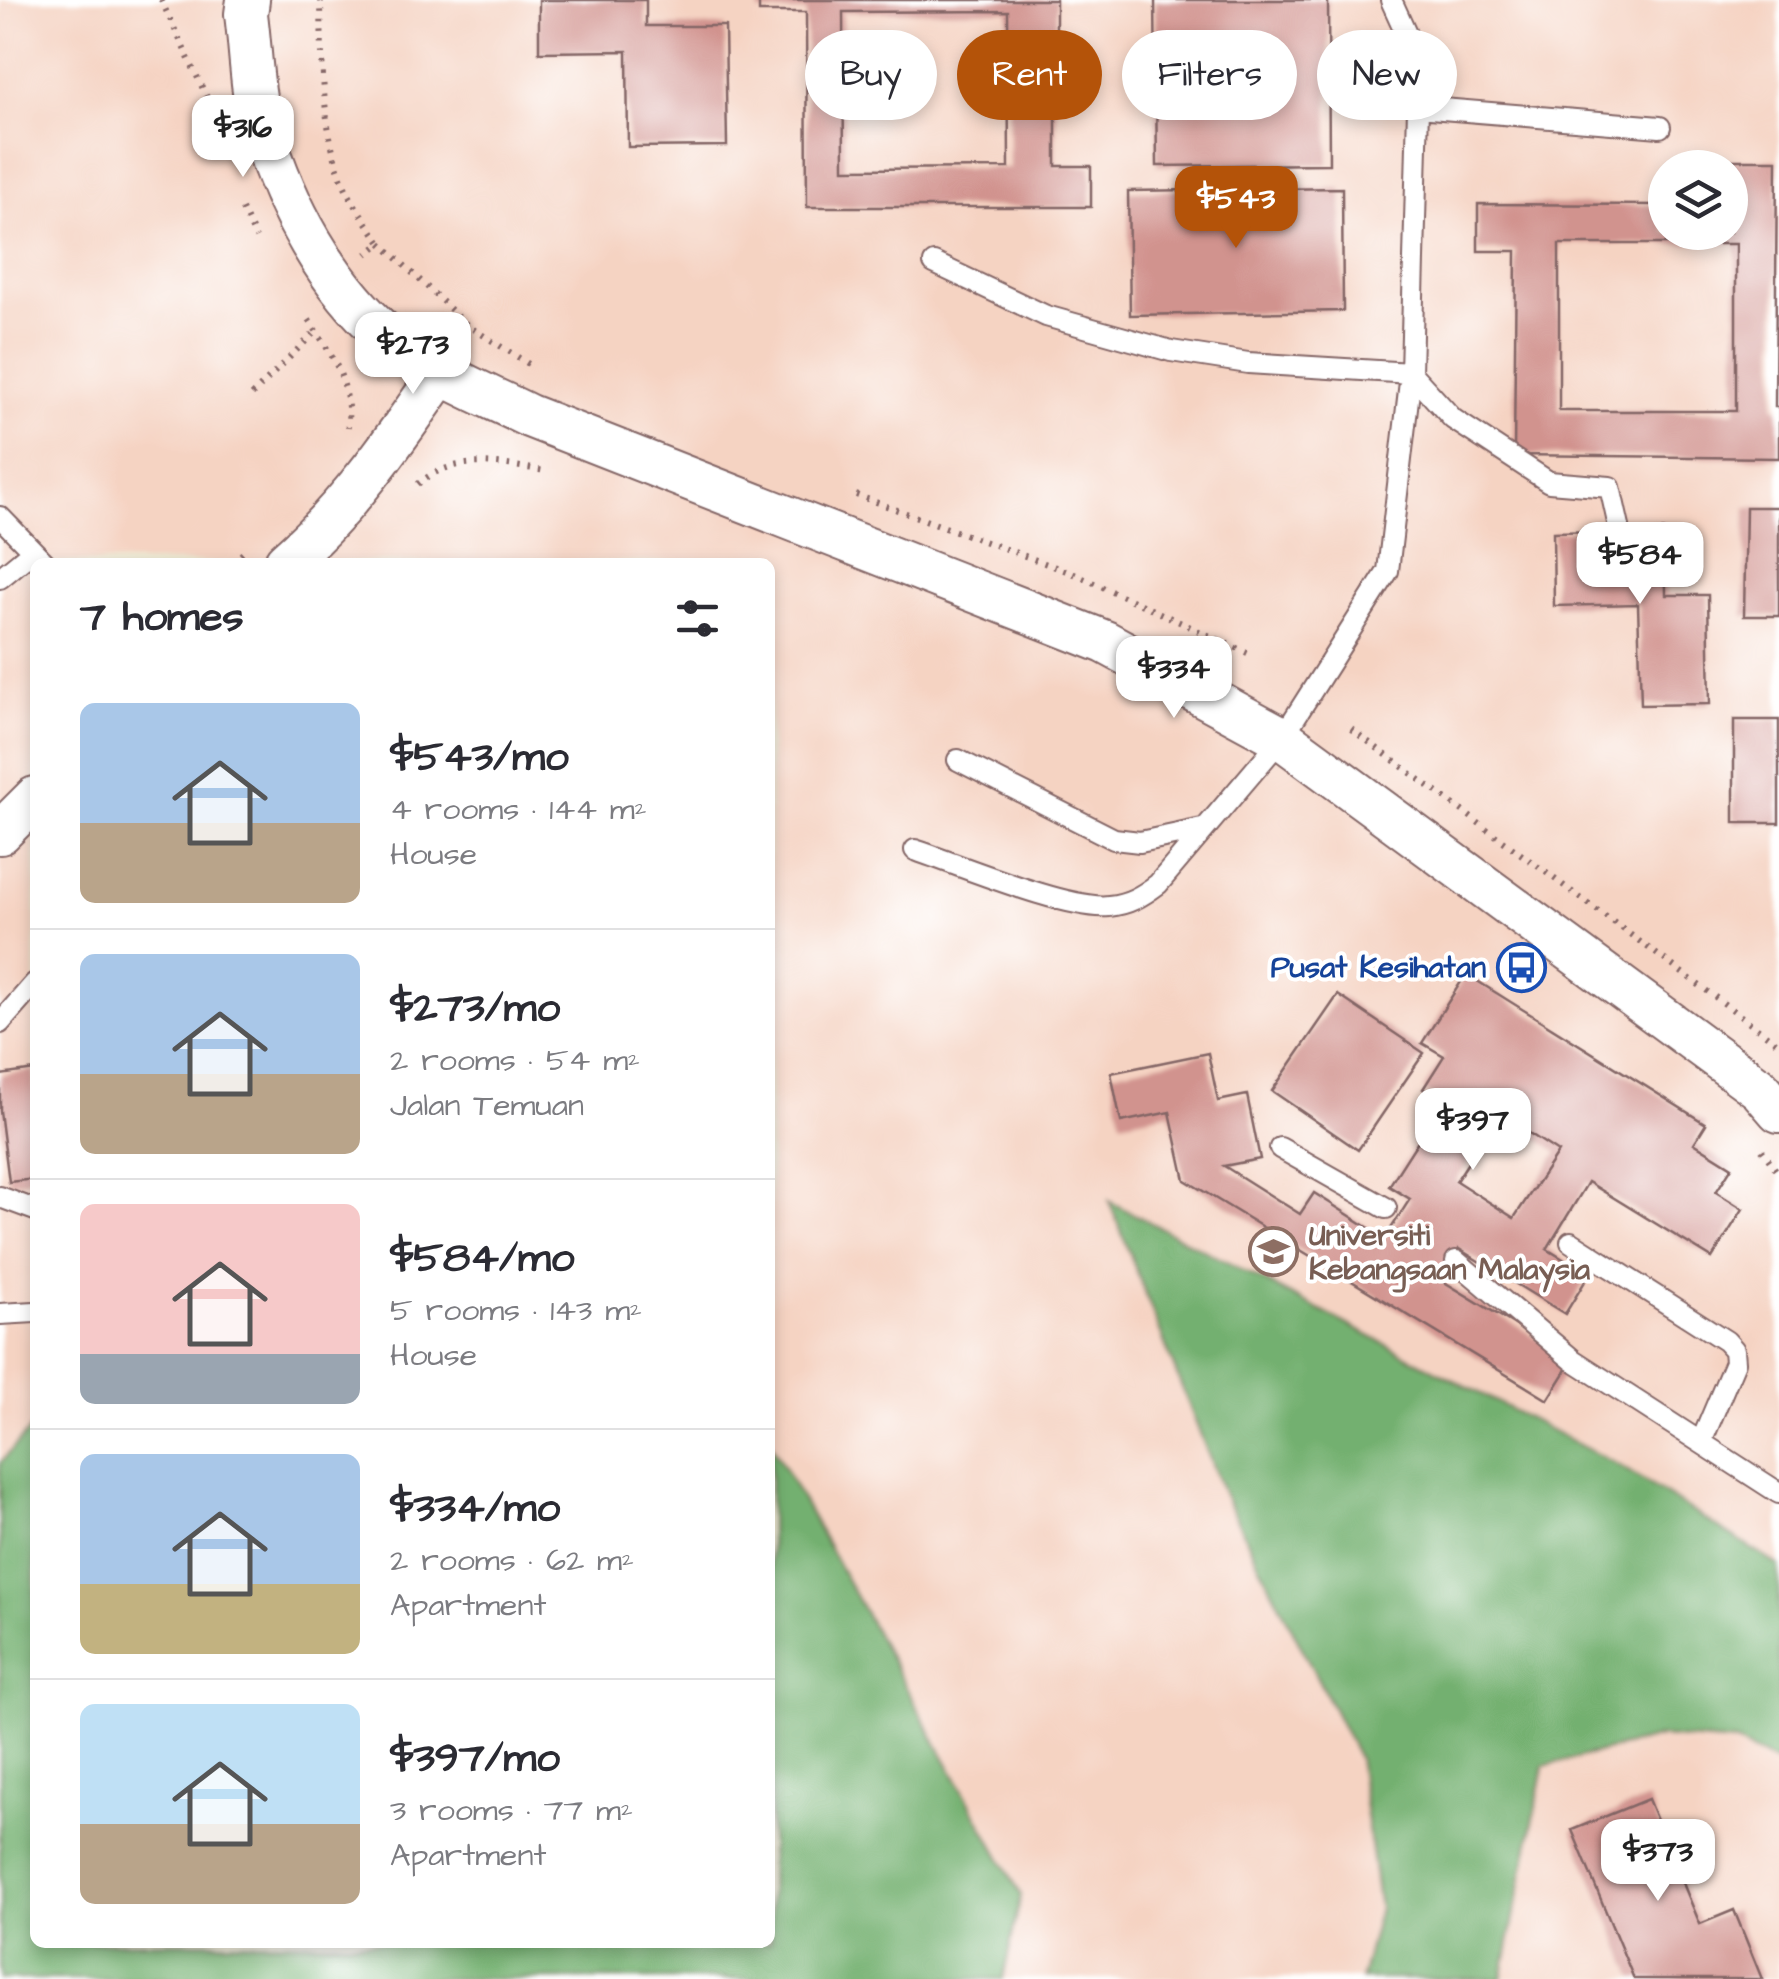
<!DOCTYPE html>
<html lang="en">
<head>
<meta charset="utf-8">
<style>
	:root { --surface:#fff; --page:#f2f2f3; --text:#2b2b33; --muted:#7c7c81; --line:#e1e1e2; --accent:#b45309 }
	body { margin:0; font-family:"Architects Daughter",sans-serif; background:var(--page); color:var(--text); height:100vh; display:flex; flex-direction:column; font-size:38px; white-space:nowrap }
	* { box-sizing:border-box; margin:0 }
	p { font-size:32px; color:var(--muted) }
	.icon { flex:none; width:55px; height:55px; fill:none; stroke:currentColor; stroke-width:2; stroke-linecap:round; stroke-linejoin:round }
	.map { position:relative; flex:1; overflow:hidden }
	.details { position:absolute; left:30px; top:558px; width:745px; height:1390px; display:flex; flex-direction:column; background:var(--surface); border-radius:15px; box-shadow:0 5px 15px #0003 }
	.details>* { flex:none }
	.top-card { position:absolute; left:805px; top:30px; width:822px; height:90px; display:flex; gap:20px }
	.controls { position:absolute; left:1648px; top:150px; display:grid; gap:20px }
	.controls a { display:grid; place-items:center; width:100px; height:100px; border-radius:50%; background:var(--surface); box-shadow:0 5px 15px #0003; font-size:50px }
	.price { position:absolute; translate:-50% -85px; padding:0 22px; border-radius:20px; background:#fff; color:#222; font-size:32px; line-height:65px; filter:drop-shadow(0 2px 5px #0008) }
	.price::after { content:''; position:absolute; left:50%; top:60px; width:30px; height:22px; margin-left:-15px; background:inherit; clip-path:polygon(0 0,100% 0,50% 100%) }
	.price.on { background:var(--accent); color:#fff }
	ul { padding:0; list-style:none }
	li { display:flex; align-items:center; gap:30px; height:250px; padding:0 50px }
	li+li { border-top:2px solid var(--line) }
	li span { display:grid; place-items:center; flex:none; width:280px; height:200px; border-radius:15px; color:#555 }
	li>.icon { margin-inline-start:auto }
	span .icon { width:120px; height:120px; fill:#fffc; stroke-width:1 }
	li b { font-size:42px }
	h2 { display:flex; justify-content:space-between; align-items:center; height:120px; padding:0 50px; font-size:42px }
	.pill { padding:0 35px; border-radius:45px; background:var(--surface); box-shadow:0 5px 15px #0003; font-size:35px; line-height:90px }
	.pill.on { background:var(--accent); color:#fff }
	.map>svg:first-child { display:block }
	.built { fill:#f5d3c2; fill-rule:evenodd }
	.forest { fill:#73b070; stroke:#5e684e; stroke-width:2.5 }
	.building { fill:#d1938e; fill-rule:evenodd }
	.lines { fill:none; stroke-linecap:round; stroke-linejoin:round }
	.service-casing { stroke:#846666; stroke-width:24 }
	.minor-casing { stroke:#846666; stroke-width:46 }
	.path { stroke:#846666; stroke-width:6; stroke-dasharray:2.5 8; stroke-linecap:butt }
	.service { stroke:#fff; stroke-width:20 }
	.minor { stroke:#fff; stroke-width:42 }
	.labels { text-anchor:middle; stroke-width:8; stroke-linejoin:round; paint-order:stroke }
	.transit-label { font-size:30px; font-weight:bold; fill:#164399; stroke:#fff; text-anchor:end }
	.education-label { font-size:30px; font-weight:bold; fill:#785e54; stroke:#fff; text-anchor:start }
</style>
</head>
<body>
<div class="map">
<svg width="1779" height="1979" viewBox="0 0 1779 1979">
	<rect width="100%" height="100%" fill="#fff"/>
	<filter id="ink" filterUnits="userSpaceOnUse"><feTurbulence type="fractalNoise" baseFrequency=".01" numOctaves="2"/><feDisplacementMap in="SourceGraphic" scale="20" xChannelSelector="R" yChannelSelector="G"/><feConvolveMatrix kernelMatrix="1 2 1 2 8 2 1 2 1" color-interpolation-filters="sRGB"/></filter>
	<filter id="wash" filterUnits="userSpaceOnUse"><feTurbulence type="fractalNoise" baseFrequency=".0048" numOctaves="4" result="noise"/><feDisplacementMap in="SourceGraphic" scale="40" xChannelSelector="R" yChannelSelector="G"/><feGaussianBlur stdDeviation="2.25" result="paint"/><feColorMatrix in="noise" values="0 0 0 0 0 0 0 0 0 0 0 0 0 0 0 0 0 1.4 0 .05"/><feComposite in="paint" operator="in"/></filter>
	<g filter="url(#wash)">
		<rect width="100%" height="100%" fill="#f0ebd4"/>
		<path class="built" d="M0 0H1779V1979H0ZM1665 168H1730V232H1665ZM35 562H770V1942H35Z"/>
		<path class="forest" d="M1109 1201 1620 1466 1779 1566V1764L1736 1743 1660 1737 1544 1766 1502 1979H1361L1379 1908 1358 1758 1224 1495Z
			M35 1424V1942H770V1442L1021 1895 1003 1979H0V1463Z"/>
		<g id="blocks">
			<path class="building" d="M539 0H646V26H725L727 146 628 147 627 51 539 52Z
				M759 0H1056V166H1091V207H807L806 12H759ZM1008 11 1009 168 844 169 843 12Z
				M1155 0H1328L1329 164 1157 166Z
				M1727 160H1777L1775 407H1779V458L1514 455 1516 251H1478V204L1665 205V232H1730ZM1559 244H1736V411H1559Z
				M1342 188 1343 311 1130 315 1128 191Z
				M1746 507H1779V616H1744Z
				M1665 530 1666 595H1708L1710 704 1641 705 1638 604 1554 606 1553 532Z
				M1734 720H1779V823H1734Z
				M1466 974 1706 1124 1694 1143 1732 1167 1716 1192 1743 1209 1712 1258 1588 1182 1547 1249 1589 1275 1565 1314 1459 1249 1441 1280 1573 1360 1548 1400 1185 1180 1170 1112 1121 1122 1111 1073 1208 1053 1218 1101 1247 1095 1260 1159 1224 1166 1300 1214 1314 1193 1385 1238 1410 1199 1389 1186 1443 1102 1423 1089 1444 1056 1422 1043ZM1500 1114 1558 1152 1514 1218 1456 1181Z
				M1338 995 1424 1053 1358 1150 1272 1091Z
				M35 1070V1179L9 1182 0 1111V1075Z
				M1648 1799 1700 1924 1734 1910 1762 1979H1634L1572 1830Z"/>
		</g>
	</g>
	<g filter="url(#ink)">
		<use href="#blocks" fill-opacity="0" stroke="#846666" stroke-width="2.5"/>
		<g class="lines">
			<defs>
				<path id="service" d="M1418 107 1660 127
					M934 263 1046 316 1171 351 1248 363 1411 373 1453 419 1549 482 1610 487 1619 527
					M0 517 44 562
					M0 578 33 551
					M958 760 1114 839 1140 842 1202 829
					M915 850C957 864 1070 911 1109 906 1129 904 1142 896 1158 884L1282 738 1388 571 1411 373 1418 107 1406 33 1391 0
					M0 1023 35 983
					M1280 1148 1386 1208
					M0 1197 35 1210
					M1571 1242 1726 1341 1734 1350 1735 1362 1702 1440
					M1456 1261 1573 1360 1779 1493
					M0 1314 35 1312"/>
				<path id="minor" d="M248 0 246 14C251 51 251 93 262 129 285 206 327 284 388 337 427 372 483 393 529 416L1105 642 1282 738 1760 1089 1779 1111
					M286 562C349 507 394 441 442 372
					M0 833 35 798"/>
			</defs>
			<use href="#service" class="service-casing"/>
			<use href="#minor" class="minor-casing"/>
			<path class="path" d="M161 0 211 106
				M321 0C322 58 321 122 341 177 350 201 367 222 381 243L367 254
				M242 209 256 238
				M381 243 467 325 535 368
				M309 320C333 357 351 381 348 427
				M252 395 316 331
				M418 484C454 453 503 464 545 471
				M856 495 1072 573 1252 655
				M233 562 246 550
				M1351 729 1779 1044
				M1762 1150 1779 1174"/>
			<use href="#service" class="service"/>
			<use href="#minor" class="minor"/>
		</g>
	</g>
	<defs>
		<symbol id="bus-ring" viewBox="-11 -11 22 22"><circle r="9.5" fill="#fff" stroke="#1a4fb4" stroke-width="1.5"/><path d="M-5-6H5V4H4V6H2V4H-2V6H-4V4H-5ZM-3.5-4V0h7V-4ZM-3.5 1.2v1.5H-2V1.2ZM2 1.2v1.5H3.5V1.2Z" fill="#1a4fb4"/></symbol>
		<symbol id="university-ring" viewBox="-11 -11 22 22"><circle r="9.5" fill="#fff" stroke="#8d6e63" stroke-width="1.5"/><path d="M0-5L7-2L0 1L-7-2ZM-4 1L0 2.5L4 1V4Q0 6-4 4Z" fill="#8d6e63"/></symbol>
	</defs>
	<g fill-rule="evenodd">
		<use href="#bus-ring" x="1494" y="940" width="55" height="55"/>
		<use href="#university-ring" x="1246" y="1224" width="55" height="55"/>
	</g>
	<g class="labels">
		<g class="transit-label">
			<text x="1486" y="977">Pusat Kesihatan</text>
		</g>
		<g class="education-label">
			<text x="1309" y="1245">Universiti<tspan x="1309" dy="34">Kebangsaan Malaysia</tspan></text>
		</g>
	</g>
</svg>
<div class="controls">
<a><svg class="icon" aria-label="layers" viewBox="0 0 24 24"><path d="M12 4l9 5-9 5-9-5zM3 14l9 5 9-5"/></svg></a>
</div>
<b class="price" style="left:243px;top:180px">$316</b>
<b class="price on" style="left:1236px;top:251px">$543</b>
<b class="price" style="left:413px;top:397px">$273</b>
<b class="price" style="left:1640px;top:607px">$584</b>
<b class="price" style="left:1174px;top:721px">$334</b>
<b class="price" style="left:1473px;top:1173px">$397</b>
<b class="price" style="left:1658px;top:1904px">$373</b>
<div class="top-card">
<a class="pill">Buy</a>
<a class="pill on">Rent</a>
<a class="pill">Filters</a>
<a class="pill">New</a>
</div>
<section class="details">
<h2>7 homes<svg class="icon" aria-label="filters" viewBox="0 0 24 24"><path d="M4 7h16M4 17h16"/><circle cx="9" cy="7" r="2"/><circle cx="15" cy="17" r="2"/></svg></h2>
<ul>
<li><span style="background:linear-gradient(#a9c7e8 60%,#b9a48a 0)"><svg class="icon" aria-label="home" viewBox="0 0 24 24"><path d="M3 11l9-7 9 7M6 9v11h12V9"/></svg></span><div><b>$543/mo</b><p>4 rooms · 144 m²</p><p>House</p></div></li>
<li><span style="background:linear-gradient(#a9c7e8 60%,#b9a48a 0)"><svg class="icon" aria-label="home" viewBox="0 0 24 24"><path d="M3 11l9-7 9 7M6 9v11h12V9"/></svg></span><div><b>$273/mo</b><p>2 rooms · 54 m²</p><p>Jalan Temuan</p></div></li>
<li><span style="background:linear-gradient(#f6c9c9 75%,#9aa5b1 0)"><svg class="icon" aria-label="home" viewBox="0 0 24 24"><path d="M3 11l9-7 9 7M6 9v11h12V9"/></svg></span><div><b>$584/mo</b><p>5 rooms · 143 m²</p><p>House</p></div></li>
<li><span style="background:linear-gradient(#a9c7e8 65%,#c2b280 0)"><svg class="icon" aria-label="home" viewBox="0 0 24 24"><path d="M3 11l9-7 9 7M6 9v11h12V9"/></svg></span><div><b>$334/mo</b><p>2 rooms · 62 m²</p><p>Apartment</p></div></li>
<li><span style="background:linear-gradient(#bfe0f5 60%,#b9a48a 0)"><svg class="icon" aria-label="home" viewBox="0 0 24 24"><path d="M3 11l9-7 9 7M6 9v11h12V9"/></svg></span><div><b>$397/mo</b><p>3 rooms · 77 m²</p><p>Apartment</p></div></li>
</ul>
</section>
</div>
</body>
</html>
